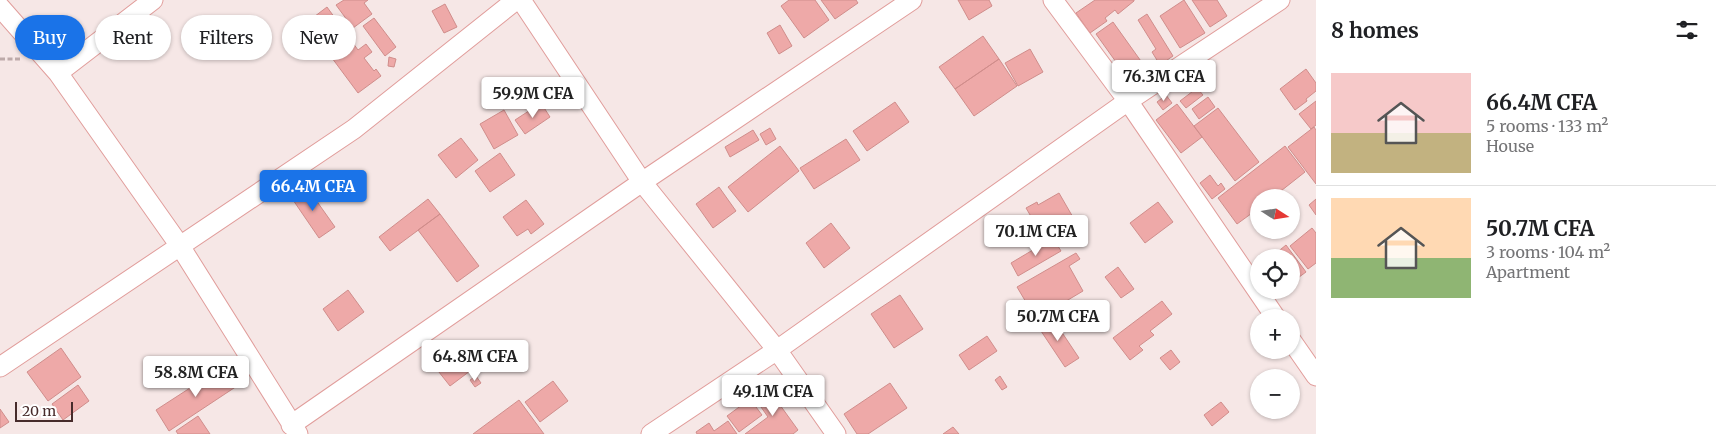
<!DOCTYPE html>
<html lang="en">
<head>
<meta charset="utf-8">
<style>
	:root { --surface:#fff; --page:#f6f6f6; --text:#202124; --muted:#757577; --line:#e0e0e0; --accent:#1a73e8 }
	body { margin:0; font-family:Merriweather,serif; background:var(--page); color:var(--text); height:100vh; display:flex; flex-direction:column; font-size:19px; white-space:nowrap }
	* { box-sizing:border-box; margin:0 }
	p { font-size:16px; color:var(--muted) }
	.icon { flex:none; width:28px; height:28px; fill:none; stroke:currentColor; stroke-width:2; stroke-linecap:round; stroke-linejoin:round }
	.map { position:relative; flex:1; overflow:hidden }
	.panel { display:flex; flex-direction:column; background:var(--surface); width:400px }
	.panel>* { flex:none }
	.guide { position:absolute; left:15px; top:15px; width:475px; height:45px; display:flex; gap:10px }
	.needle { width:32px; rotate:102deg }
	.buttons { position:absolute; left:1250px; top:189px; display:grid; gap:10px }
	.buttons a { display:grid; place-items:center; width:50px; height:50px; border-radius:50%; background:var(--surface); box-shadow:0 1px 4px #0004; font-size:25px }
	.scale { position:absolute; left:15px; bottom:12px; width:58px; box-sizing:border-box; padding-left:5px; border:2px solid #472b2b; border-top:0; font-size:14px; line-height:18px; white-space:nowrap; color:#472b2b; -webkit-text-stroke:4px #fff; paint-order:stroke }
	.price { position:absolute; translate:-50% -42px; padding:0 11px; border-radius:5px; background:#fff; color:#222; font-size:16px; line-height:32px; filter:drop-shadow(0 1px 2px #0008) }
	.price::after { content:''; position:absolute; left:50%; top:30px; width:15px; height:11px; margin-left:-8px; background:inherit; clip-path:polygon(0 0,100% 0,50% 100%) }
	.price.active { background:var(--accent); color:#fff }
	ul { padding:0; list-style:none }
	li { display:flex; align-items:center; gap:15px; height:125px; padding:0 15px }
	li+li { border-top:1px solid var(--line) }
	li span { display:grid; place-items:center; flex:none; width:140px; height:100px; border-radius:0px; color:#555 }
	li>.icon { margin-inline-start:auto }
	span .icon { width:60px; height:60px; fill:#fffc; stroke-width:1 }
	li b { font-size:21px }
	h2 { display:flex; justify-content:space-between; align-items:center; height:60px; padding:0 15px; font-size:21px }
	.tag { padding:0 18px; border-radius:22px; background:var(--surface); box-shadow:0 1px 4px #0004; font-size:18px; line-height:45px }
	.tag.active { background:var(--accent); color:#fff }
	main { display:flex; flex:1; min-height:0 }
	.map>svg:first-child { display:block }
	.building { fill:#eea9a8; stroke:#d08d8b }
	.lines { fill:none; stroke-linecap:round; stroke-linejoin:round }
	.minor-casing { stroke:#e19d9b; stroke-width:21 }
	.path { stroke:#bdaaa9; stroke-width:3; stroke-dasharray:5 2.5; stroke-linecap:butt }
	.minor { stroke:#fff; stroke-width:19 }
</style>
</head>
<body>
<main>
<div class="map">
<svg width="1316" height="434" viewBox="0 0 1316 434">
	<rect width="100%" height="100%" fill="#f6e7e6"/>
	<path class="building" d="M344 0H368L364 3 372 14 353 28 336 5Z
		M789 0H815L829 20 804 38 781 6Z
		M821 0H856L858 3 835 19Z
		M958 0H989L992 6 969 20Z
		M1095 0H1134V1L1118 14 1115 10 1105 18 1107 21 1090 33 1076 13Z
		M1184 0 1205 33 1180 48 1160 16Z
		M1192 0H1217L1227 16 1210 27Z
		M445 4 457 27 444 33 432 11Z
		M327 7 358 50 366 44 372 52 364 58 374 71 376 69 381 76 358 93 306 23Z
		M1147 14 1173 56 1160 65 1152 52 1156 49 1138 20Z
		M374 18 396 47 385 56 363 26Z
		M1113 22 1148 71 1131 83 1096 34Z
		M780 25 792 46 779 54 767 33Z
		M983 36 999 59 955 89 939 67Z
		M1030 49 1043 72 1018 86 1005 63Z
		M389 57 396 59 394 67 388 66Z
		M999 59 1017 86 974 116 955 89Z
		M1306 69 1316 83V91L1306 99 1307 101 1295 110 1280 89Z
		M1197 88 1203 95 1186 108 1180 101Z
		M1166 95 1172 103 1163 110 1157 102Z
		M1208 97 1215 107 1199 119 1192 109Z
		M1316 101V125L1311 129 1299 114Z
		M895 102 909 122 867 151 853 131Z
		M541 103 550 117 525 134 515 120Z
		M1177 104 1202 137 1181 153 1156 120Z
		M1218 108 1259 162 1235 181 1194 126Z
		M504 110 518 135 494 149 480 124Z
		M1314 127 1316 130V184L1288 147Z
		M770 128 776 139 766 145 760 134Z
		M753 130 759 140 730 157 725 147Z
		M461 138 478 160 456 178 438 155Z
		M846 139 860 160 814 189 800 168Z
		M780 146 799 171 748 212 728 187Z
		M1285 146 1305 172 1272 198H1259V208L1237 224 1218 198Z
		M500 153 515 175 490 192 475 171Z
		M1210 175 1218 186 1221 183 1225 189 1212 199 1200 183Z
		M306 186 335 227 319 238 291 197Z
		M719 187 736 211 713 228 696 204Z
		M1059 193 1074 219 1043 237 1026 208 1037 202 1038 205Z
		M428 199 440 214 390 251 379 237Z
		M1316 199V215L1309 205Z
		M526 200 544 224 531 234 528 229 517 236 503 217Z
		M1158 202 1173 222 1145 243 1130 223Z
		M440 214 479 266 457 282 418 230Z
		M831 223 850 248 824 268 806 243Z
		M1312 228 1316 233V263L1308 269 1290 246Z
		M1053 238 1061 251 1018 276 1011 263Z
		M1286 245 1306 272 1291 283V258H1270Z
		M1076 253 1080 259 1069 266 1083 291 1036 319 1017 287Z
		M1118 267 1134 289 1121 298 1105 277Z
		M348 290 364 312 338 331 323 309Z
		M900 295 923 329 894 348 871 314Z
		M1162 301 1172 314 1150 331 1154 335 1139 346 1143 350 1130 360 1113 338Z
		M1051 316 1079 358 1065 367 1037 325Z
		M987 336 997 351 969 370 959 355Z
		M456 344 474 368 450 386 431 362Z
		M61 348 81 377 48 401 27 372Z
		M1171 350 1180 362 1170 370 1160 358Z
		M224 366 237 386 169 431 156 410Z
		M476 376 481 383 475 387 470 380Z
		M1000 376 1007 387 1002 390 995 380Z
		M553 381 568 401 540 422 525 402Z
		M890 383 907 408 868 434H857L844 414Z
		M78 385 89 401 63 420 52 404Z
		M767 387 798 430 793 434H745L768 417 754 397Z
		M750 399 762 415 739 432 727 416Z
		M519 400 544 434H473Z
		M1221 402 1229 412 1212 426 1204 415Z
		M0 409 9 422 0 428Z
		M198 416 210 434H178L176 431Z
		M728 421 737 434H697L696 432 709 423 714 431Z
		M953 427 959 434H943Z"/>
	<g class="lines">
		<defs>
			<path id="minor" d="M521 0 642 182 777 350 836 434
				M1053 0 1128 101 1276 318
				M0 7 58 73 180 246 298 434
				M58 73 153 0
				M1291 340 1316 376
				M0 367 354 129 516 0
				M291 425 642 182 912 0
				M651 434 777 350 1128 101 1280 0"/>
		</defs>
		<use href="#minor" class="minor-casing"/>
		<path class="path" d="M0 59H20"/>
		<use href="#minor" class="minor"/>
	</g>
</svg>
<div class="buttons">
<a><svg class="needle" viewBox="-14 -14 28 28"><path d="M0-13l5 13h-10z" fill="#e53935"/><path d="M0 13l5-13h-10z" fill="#757577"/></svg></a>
<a><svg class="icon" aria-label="locate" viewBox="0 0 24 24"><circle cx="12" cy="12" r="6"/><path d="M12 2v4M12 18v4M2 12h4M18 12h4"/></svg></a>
<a>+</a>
<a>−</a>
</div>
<div class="scale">20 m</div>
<b class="price" style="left:1164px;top:102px">76.3M CFA</b>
<b class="price" style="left:533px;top:119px">59.9M CFA</b>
<b class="price active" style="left:313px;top:212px">66.4M CFA</b>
<b class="price" style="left:1036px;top:257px">70.1M CFA</b>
<b class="price" style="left:1058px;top:342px">50.7M CFA</b>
<b class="price" style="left:475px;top:382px">64.8M CFA</b>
<b class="price" style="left:196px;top:398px">58.8M CFA</b>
<b class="price" style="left:773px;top:417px">49.1M CFA</b>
<div class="guide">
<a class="tag active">Buy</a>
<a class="tag">Rent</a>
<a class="tag">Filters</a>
<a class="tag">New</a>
</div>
</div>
<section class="panel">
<h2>8 homes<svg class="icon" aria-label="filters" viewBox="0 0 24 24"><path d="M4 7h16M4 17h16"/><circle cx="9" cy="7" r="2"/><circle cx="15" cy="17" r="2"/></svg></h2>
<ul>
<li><span style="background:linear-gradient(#f6c9c9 60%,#c2b280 0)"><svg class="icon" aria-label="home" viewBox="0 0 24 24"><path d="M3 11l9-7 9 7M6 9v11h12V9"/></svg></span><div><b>66.4M CFA</b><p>5 rooms · 133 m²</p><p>House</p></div></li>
<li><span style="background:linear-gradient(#ffd9b3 60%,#8fb573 0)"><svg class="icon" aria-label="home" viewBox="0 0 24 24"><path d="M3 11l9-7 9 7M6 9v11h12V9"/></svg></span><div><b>50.7M CFA</b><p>3 rooms · 104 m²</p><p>Apartment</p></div></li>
</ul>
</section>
</main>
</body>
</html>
